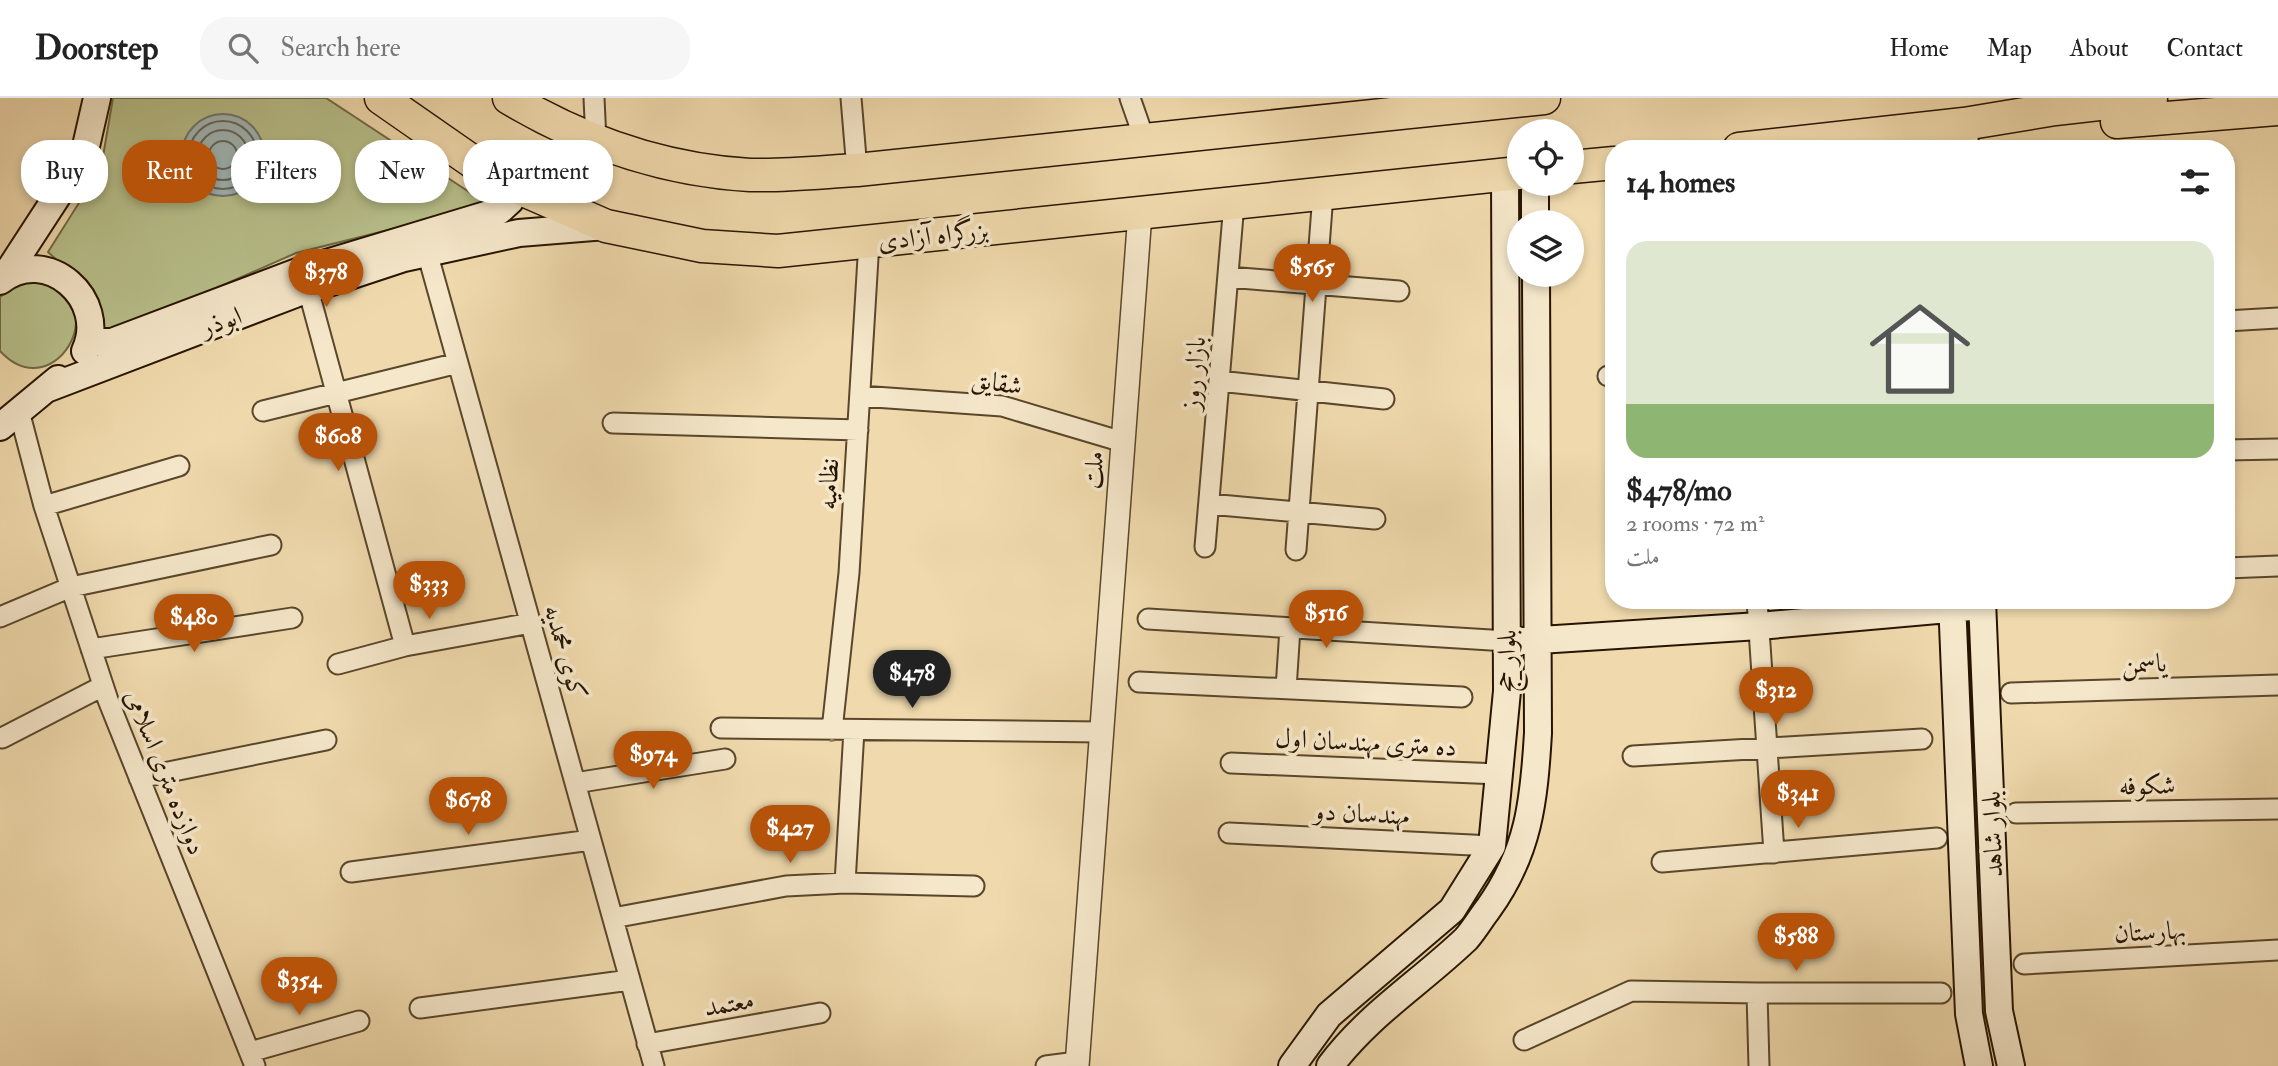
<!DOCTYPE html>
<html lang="en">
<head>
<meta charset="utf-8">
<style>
	:root { --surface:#fff; --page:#f6f6f6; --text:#222; --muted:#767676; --line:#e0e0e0; --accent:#b45309 }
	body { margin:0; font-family:"IM FELL Double Pica",Amiri,serif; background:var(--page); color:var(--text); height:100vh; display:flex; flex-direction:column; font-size:26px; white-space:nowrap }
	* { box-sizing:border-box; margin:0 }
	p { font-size:23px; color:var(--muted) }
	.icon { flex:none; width:38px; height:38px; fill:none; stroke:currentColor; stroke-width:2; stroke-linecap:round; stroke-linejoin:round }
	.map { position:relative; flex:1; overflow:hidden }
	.panel { position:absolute; left:1605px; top:42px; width:630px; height:469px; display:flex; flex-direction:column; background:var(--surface); border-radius:28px; box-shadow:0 4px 10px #0003 }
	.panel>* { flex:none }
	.top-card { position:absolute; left:21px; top:42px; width:665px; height:63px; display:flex; gap:14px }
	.buttons { position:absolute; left:1507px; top:21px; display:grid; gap:14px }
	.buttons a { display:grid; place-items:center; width:77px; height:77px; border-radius:50%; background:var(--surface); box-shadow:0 4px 10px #0003; font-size:35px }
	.price { position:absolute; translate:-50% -60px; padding:0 16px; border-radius:24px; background:var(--accent); color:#fff; font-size:23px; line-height:46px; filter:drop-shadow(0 2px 4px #0008) }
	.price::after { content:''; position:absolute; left:50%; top:42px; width:21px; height:16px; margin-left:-10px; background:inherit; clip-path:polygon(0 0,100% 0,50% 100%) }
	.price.selected { background:#222; color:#fff }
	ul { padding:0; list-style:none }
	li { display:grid; align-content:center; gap:14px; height:371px; padding:0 21px }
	li span { display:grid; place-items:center; height:217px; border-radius:21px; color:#555 }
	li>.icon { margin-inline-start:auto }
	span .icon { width:126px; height:126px; fill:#fffc; stroke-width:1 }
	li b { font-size:30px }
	h2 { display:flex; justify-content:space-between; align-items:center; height:84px; padding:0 21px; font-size:30px }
	.tag { padding:0 24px; border-radius:28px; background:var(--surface); box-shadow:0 4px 10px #0003; font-size:24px; line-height:63px }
	.tag.selected { background:var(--accent); color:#fff }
	header { display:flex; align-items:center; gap:42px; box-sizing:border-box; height:98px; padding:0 35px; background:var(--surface); border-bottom:2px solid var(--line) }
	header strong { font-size:33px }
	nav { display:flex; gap:38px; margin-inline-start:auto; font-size:24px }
	.search { width:490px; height:63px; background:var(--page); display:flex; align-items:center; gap:18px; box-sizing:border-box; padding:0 24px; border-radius:28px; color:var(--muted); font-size:26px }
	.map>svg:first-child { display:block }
	.green { fill:#b8c08b; stroke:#706a46; stroke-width:2 }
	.water { fill:#a1b7b7; stroke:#70766e; stroke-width:2 }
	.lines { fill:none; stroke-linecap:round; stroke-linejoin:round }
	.shore { stroke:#64665c; stroke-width:2 }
	.minor-casing { stroke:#59462b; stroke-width:23 }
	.tertiary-casing { stroke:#59462b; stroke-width:26 }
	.secondary-casing { stroke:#271400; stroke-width:30 }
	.trunk-casing { stroke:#271400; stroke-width:35 }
	.minor { stroke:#f5e7ca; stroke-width:19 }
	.tertiary { stroke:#f5e7ca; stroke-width:23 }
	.secondary { stroke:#f5e7ca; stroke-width:26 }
	.trunk { stroke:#f0daad; stroke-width:32 }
	.labels { text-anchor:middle; stroke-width:7; stroke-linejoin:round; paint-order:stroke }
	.street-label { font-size:26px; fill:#271400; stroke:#f5e7ca }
</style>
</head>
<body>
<header>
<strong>Doorstep</strong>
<div class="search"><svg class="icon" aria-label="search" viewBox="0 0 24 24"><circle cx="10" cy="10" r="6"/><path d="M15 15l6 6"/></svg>Search here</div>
<nav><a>Home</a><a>Map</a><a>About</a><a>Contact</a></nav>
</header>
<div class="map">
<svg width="2278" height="968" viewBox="0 0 2278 968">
	<rect width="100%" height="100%" fill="#f0daad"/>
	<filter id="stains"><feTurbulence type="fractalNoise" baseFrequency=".00286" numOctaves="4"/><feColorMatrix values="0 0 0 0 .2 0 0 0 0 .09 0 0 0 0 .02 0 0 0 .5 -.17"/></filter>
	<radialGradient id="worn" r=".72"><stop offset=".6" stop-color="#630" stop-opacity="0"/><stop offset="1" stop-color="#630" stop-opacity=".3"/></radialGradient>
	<path class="green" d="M113 0H326L489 107 296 155 105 239 83 186 48 154 101 70Z
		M32 183C121 192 57 314 0 253V199L18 186Z"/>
	<path class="water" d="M182 57a41 41 0 1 1 82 0a41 41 0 1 1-82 0Z"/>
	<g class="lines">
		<path class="shore" d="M189 57a34 34 0 1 1 68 0a34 34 0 1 1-68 0Z
			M198 57a25 25 0 1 1 50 0a25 25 0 1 1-50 0Z
			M209 57a14 14 0 1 1 28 0a14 14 0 1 1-28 0Z"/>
		<defs>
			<path id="minor" d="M594 0 596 43
				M851 0 857 72
				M1130 0 1144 40
				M427 154 654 968
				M1228 179 1399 193
				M308 191 405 548
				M2226 223 2278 220
				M1608 278 1614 277
				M1219 283 1384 301
				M860 298 1002 308 1123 344
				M19 313 44 408 108 602 255 968
				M263 313 458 265
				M613 325 858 332
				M2226 352 2278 351
				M1209 406 1375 421
				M44 408 179 368
				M1205 449 1234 105
				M1296 452 1323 96
				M2226 470 2278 468
				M1757 502 1774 755
				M0 519 71 489 271 447
				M1148 521 1507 543
				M91 551 292 520
				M338 566 405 548 531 525
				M1139 584 1462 599
				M1286 591 1290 530
				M2011 595 2278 587
				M721 630 1102 634
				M832 632 849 475 869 143
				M2 640 103 588
				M1633 658 1922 641
				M1231 665 1499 676
				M139 680 326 642
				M575 685 725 661
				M2016 715 2278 711
				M1229 735 1492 748
				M1662 764 1937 740
				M351 774 591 742
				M845 785 854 632
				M613 820 786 788 845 785 974 788
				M2024 866 2278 852
				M420 910 630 882
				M1524 942 1631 893 1757 895
				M647 946 820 915
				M250 954 359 923
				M1046 968 1077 964
				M1759 968 1757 895H1941"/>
			<path id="tertiary" d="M1077 968 1140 115"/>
			<path id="secondary" d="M1964 26 1965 51
				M1932 29 1933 51
				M1535 86V124
				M4 180 84 57 97 0
				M0 183C47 146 109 202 85 253
				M90 236 97 244H112L300 173 499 113 510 103 487 78
				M46 291 295 196 404 160 519 135 606 128
				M0 329 58 281
				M1952 502 1969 916 1979 968
				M1982 502 1999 913 2011 968
				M1523 543 1759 528 1982 508
				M1292 968 1329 917 1452 812 1492 748 1507 593 1505 76
				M1330 968C1369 916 1420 885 1466 841 1474 832 1481 820 1488 811 1529 754 1534 703 1538 635L1536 177"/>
			<path id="trunk" d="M381 0 496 80 606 128 702 148 778 153 1519 75
				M509 0C583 44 664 72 750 77 785 78 822 74 857 72L1544 0
				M2117 24 2278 11
				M1739 51 1964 26 2055 11 2151 0
				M1572 69 1614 65"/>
		</defs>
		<use href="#minor" class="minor-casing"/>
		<use href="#tertiary" class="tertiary-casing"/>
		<use href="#secondary" class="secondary-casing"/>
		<use href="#trunk" class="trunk-casing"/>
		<use href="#minor" class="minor"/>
		<use href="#tertiary" class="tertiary"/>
		<use href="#secondary" class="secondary"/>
		<use href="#trunk" class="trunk"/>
	</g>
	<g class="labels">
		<g class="street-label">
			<text transform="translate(933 137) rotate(-6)" y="9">بزرگراه آزادی</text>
			<text transform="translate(221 223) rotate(-20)" y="9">ابوذر</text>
			<text transform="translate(1193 275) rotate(-85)" y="9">بازار روز</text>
			<text transform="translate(997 284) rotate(9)" y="9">شقایق</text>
			<text transform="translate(1093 372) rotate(-86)" y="9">ملت</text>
			<text transform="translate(828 386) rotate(-87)" y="9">نظامیه</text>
			<text transform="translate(566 554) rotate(74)" y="9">کوی محمدیه</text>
			<text transform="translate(1506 563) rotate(-89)" y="9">بلوار حج</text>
			<text transform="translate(2144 565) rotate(-2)" y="9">یاسمن</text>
			<text transform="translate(1366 644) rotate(3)" y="9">ده متری مهندسان اول</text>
			<text transform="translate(166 674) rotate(68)" y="9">دوازده متری اسلامی</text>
			<text transform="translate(2147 687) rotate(-1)" y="9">شکوفه</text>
			<text transform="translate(1362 715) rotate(3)" y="9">مهندسان دو</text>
			<text transform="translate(1992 736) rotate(-92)" y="9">بلوار شاهد</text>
			<text transform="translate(2150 833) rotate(-3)" y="9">بهارستان</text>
			<text transform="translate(729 905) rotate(-10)" y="9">معتمد</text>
		</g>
	</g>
	<rect width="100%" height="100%" filter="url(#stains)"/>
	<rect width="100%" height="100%" fill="url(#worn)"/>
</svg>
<div class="buttons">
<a><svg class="icon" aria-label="locate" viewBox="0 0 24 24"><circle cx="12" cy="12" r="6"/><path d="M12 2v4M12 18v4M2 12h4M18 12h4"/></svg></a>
<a><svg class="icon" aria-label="layers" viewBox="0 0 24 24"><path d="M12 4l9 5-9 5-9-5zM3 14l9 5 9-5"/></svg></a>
</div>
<b class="price" style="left:1312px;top:206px">$565</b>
<b class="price" style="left:326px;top:211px">$378</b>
<b class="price" style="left:338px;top:375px">$608</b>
<b class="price" style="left:429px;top:523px">$333</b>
<b class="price" style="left:1326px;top:552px">$516</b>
<b class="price" style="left:194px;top:556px">$480</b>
<b class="price selected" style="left:912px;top:612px">$478</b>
<b class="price" style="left:1776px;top:629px">$312</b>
<b class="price" style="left:653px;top:693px">$974</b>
<b class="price" style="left:1798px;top:732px">$341</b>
<b class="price" style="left:468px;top:739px">$678</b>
<b class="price" style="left:790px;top:767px">$427</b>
<b class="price" style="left:1796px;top:875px">$588</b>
<b class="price" style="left:299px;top:919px">$354</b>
<div class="top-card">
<a class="tag">Buy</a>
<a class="tag selected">Rent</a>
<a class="tag">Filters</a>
<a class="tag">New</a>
<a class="tag">Apartment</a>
</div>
<section class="panel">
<h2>14 homes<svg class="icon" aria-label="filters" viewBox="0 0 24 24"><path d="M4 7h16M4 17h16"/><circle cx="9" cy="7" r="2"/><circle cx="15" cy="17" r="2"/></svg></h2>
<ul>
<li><span style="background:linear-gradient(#dfe7d0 75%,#8fb573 0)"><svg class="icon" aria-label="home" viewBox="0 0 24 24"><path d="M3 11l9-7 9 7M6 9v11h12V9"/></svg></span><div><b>$478/mo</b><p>2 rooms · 72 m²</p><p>ملت</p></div></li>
</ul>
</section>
</div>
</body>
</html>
